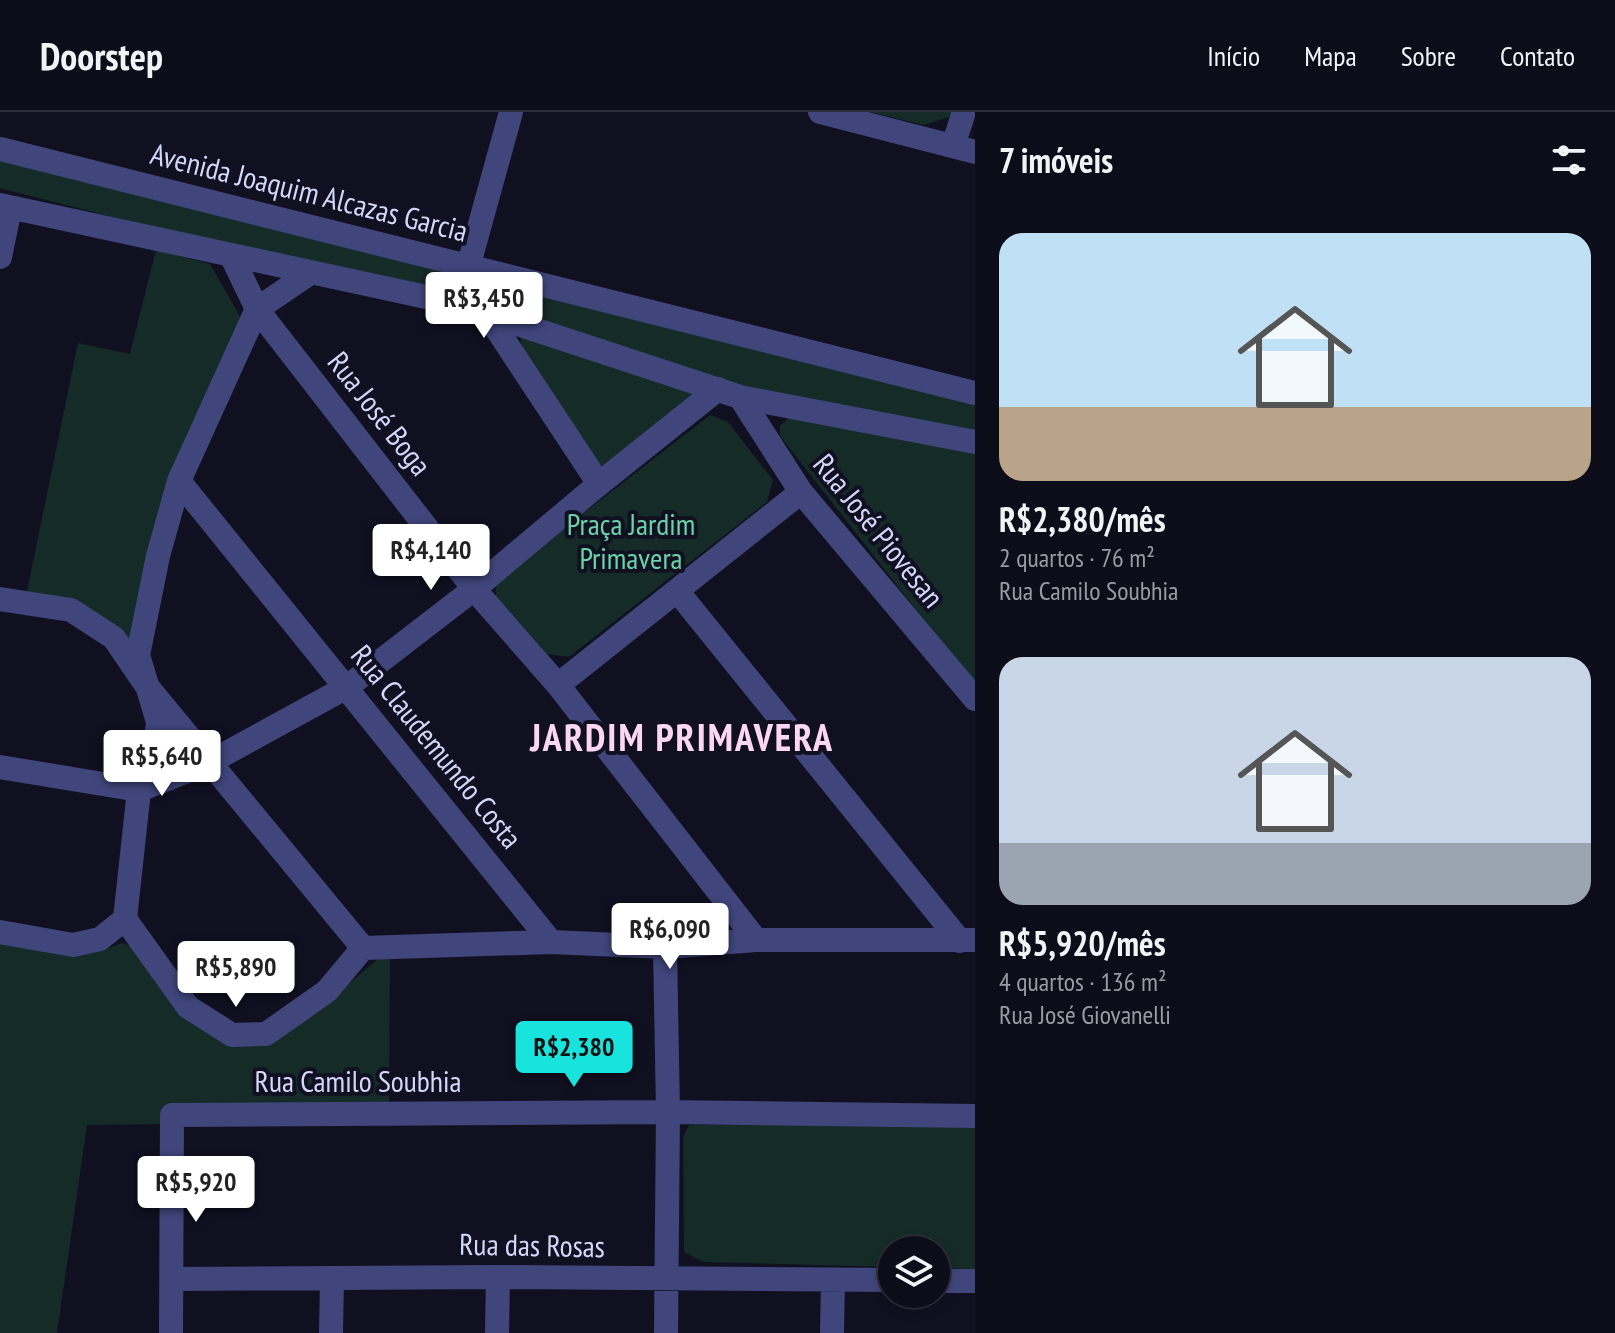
<!DOCTYPE html>
<html lang="pt">
<head>
<meta charset="utf-8">
<style>
	:root { --surface:#0d0c19; --page:#1b1a26; --text:#f1f3f6; --muted:#9a9ba2; --line:#2d2c38; --accent:#18e3dc }
	body { margin:0; font-family:"PT Sans Narrow",sans-serif; background:var(--page); color:var(--text); height:100vh; display:flex; flex-direction:column; font-size:30px; white-space:nowrap }
	* { box-sizing:border-box; margin:0 }
	p { font-size:26px; color:var(--muted) }
	.icon { flex:none; width:44px; height:44px; fill:none; stroke:currentColor; stroke-width:2; stroke-linecap:round; stroke-linejoin:round }
	.map { position:relative; flex:1; overflow:hidden }
	.sheet { display:flex; flex-direction:column; background:var(--surface); width:640px }
	.sheet>* { flex:none }
	.controls { position:absolute; left:878px; top:1124px; display:grid; gap:16px }
	.controls a { display:grid; place-items:center; width:72px; height:72px; border-radius:50%; background:var(--surface); box-shadow:0 4px 12px #0003,0 0 0 2px var(--line); font-size:40px }
	.price { position:absolute; translate:-50% -68px; padding:0 18px; border-radius:8px; background:#fff; color:#222; font-size:26px; line-height:52px; filter:drop-shadow(0 2px 4px #0008) }
	.price::after { content:''; position:absolute; left:50%; top:48px; width:24px; height:18px; margin-left:-12px; background:inherit; clip-path:polygon(0 0,100% 0,50% 100%) }
	.price.active { background:var(--accent); color:#111 }
	ul { padding:0; list-style:none }
	li { display:grid; align-content:center; gap:16px; height:424px; padding:0 24px }
	li span { display:grid; place-items:center; height:248px; border-radius:24px; color:#555 }
	li>.icon { margin-inline-start:auto }
	span .icon { width:144px; height:144px; fill:#fffc; stroke-width:1 }
	li b { font-size:34px }
	h2 { display:flex; justify-content:space-between; align-items:center; height:96px; padding:0 24px; font-size:34px }
	header { display:flex; align-items:center; gap:48px; box-sizing:border-box; height:112px; padding:0 40px; background:var(--surface); border-bottom:2px solid var(--line) }
	header strong { font-size:38px }
	nav { display:flex; gap:44px; margin-inline-start:auto; font-size:28px }
	main { display:flex; flex:1; min-height:0 }
	.map>svg:first-child { display:block }
	.green { fill:#142b27 }
	.lines { fill:none; stroke-linecap:round; stroke-linejoin:round }
	.minor { stroke:#40467c; stroke-width:24 }
	.labels { text-anchor:middle; stroke-width:8; stroke-linejoin:round; paint-order:stroke }
	.street-label { font-size:30px; fill:#d5d6fb; stroke:#111021 }
	.park-label { font-size:30px; fill:#69d3aa; stroke:#111021 }
	.district-label { font-size:38px; font-weight:bold; letter-spacing:2px; fill:#fbd7f3; stroke:#111021 }
</style>
</head>
<body>
<header>
<strong>Doorstep</strong>
<nav><a>Início</a><a>Mapa</a><a>Sobre</a><a>Contato</a></nav>
</header>
<main>
<div class="map">
<svg width="975" height="1221" viewBox="0 0 975 1221">
	<rect width="100%" height="100%" fill="#111021"/>
	<path class="green" d="M870 0H954L952 4 924 13Z
		M0 48 444 159 448 163 444 178 234 136 7 78 0 76Z
		M156 138 210 152 241 206 134 532 26 484 78 231 130 242Z
		M476 168 733 229 975 293V322L722 269 475 190 471 183Z
		M523 223 688 273 694 283 606 354 597 352 521 233 520 226Z
		M710 303 728 310 773 368 767 390 569 545 547 542 496 484 495 470Z
		M790 305 975 342V573L780 324V314Z
		M0 830 100 839 123 831 131 834 230 928 333 885 379 846 390 845 389 991 161 1012 87 1013 57 1221H0Z
		M689 1013H975V1157L936 1156V1138H892V1155L704 1150 684 1140 683 1025Z"/>
	<g class="lines">
		<path class="minor" d="M820 0 975 40
			M953 34 964 0
			M0 37 975 281
			M0 93 454 191 740 285 975 330
			M0 145 10 96
			M232 145 257 197 474 477 558 573 756 828
			M310 161 257 197 179 369 158 444 138 543 158 610 154 642 139 678 125 807 188 895 232 923 266 922 327 879 363 836 551 830 665 835 756 828H975
			M454 191 469 152 511 0
			M488 204 599 372
			M740 285 801 380 975 587
			M179 369 551 830
			M678 480 960 829
			M0 487 71 498 114 526 146 573 363 836
			M558 573 801 380
			M0 655 139 678 210 650 347 575 474 477 599 372 718 277
			M0 820 73 833 100 827 125 807
			M665 835 668 1000 666 1221
			M172 1167 498 1165 892 1168
			M936 1169H975
			M171 1221 172 1003 668 1000 975 1004
			M331 1221 332 1167
			M497 1221 498 1165
			M832 1221 833 1168"/>
	</g>
	<g class="labels">
		<g class="street-label">
			<text transform="translate(309 81) rotate(14)" y="10">Avenida Joaquim Alcazas Garcia</text>
			<text transform="translate(379 302) rotate(52)" y="10">Rua José Boga</text>
			<text transform="translate(878 419) rotate(51)" y="10">Rua José Piovesan</text>
			<text transform="translate(436 635) rotate(51)" y="10">Rua Claudemundo Costa</text>
			<text x="358" y="980">Rua Camilo Soubhia</text>
			<text transform="translate(532 1134) rotate(1)" y="10">Rua das Rosas</text>
		</g>
		<g class="park-label">
			<text x="631" y="423">Praça Jardim<tspan x="631" dy="34">Primavera</tspan></text>
		</g>
		<g class="district-label">
			<text x="682" y="639">JARDIM PRIMAVERA</text>
		</g>
	</g>
</svg>
<div class="controls">
<a><svg class="icon" aria-label="layers" viewBox="0 0 24 24"><path d="M12 4l9 5-9 5-9-5zM3 14l9 5 9-5"/></svg></a>
</div>
<b class="price" style="left:484px;top:228px">R$3,450</b>
<b class="price" style="left:431px;top:480px">R$4,140</b>
<b class="price" style="left:162px;top:686px">R$5,640</b>
<b class="price" style="left:670px;top:859px">R$6,090</b>
<b class="price" style="left:236px;top:897px">R$5,890</b>
<b class="price active" style="left:574px;top:977px">R$2,380</b>
<b class="price" style="left:196px;top:1112px">R$5,920</b>
</div>
<section class="sheet">
<h2>7 imóveis<svg class="icon" aria-label="filters" viewBox="0 0 24 24"><path d="M4 7h16M4 17h16"/><circle cx="9" cy="7" r="2"/><circle cx="15" cy="17" r="2"/></svg></h2>
<ul>
<li><span style="background:linear-gradient(#bfe0f5 70%,#b9a48a 0)"><svg class="icon" aria-label="home" viewBox="0 0 24 24"><path d="M3 11l9-7 9 7M6 9v11h12V9"/></svg></span><div><b>R$2,380/mês</b><p>2 quartos · 76 m²</p><p>Rua Camilo Soubhia</p></div></li>
<li><span style="background:linear-gradient(#c9d6e8 75%,#9aa5b1 0)"><svg class="icon" aria-label="home" viewBox="0 0 24 24"><path d="M3 11l9-7 9 7M6 9v11h12V9"/></svg></span><div><b>R$5,920/mês</b><p>4 quartos · 136 m²</p><p>Rua José Giovanelli</p></div></li>
</ul>
</section>
</main>
</body>
</html>
